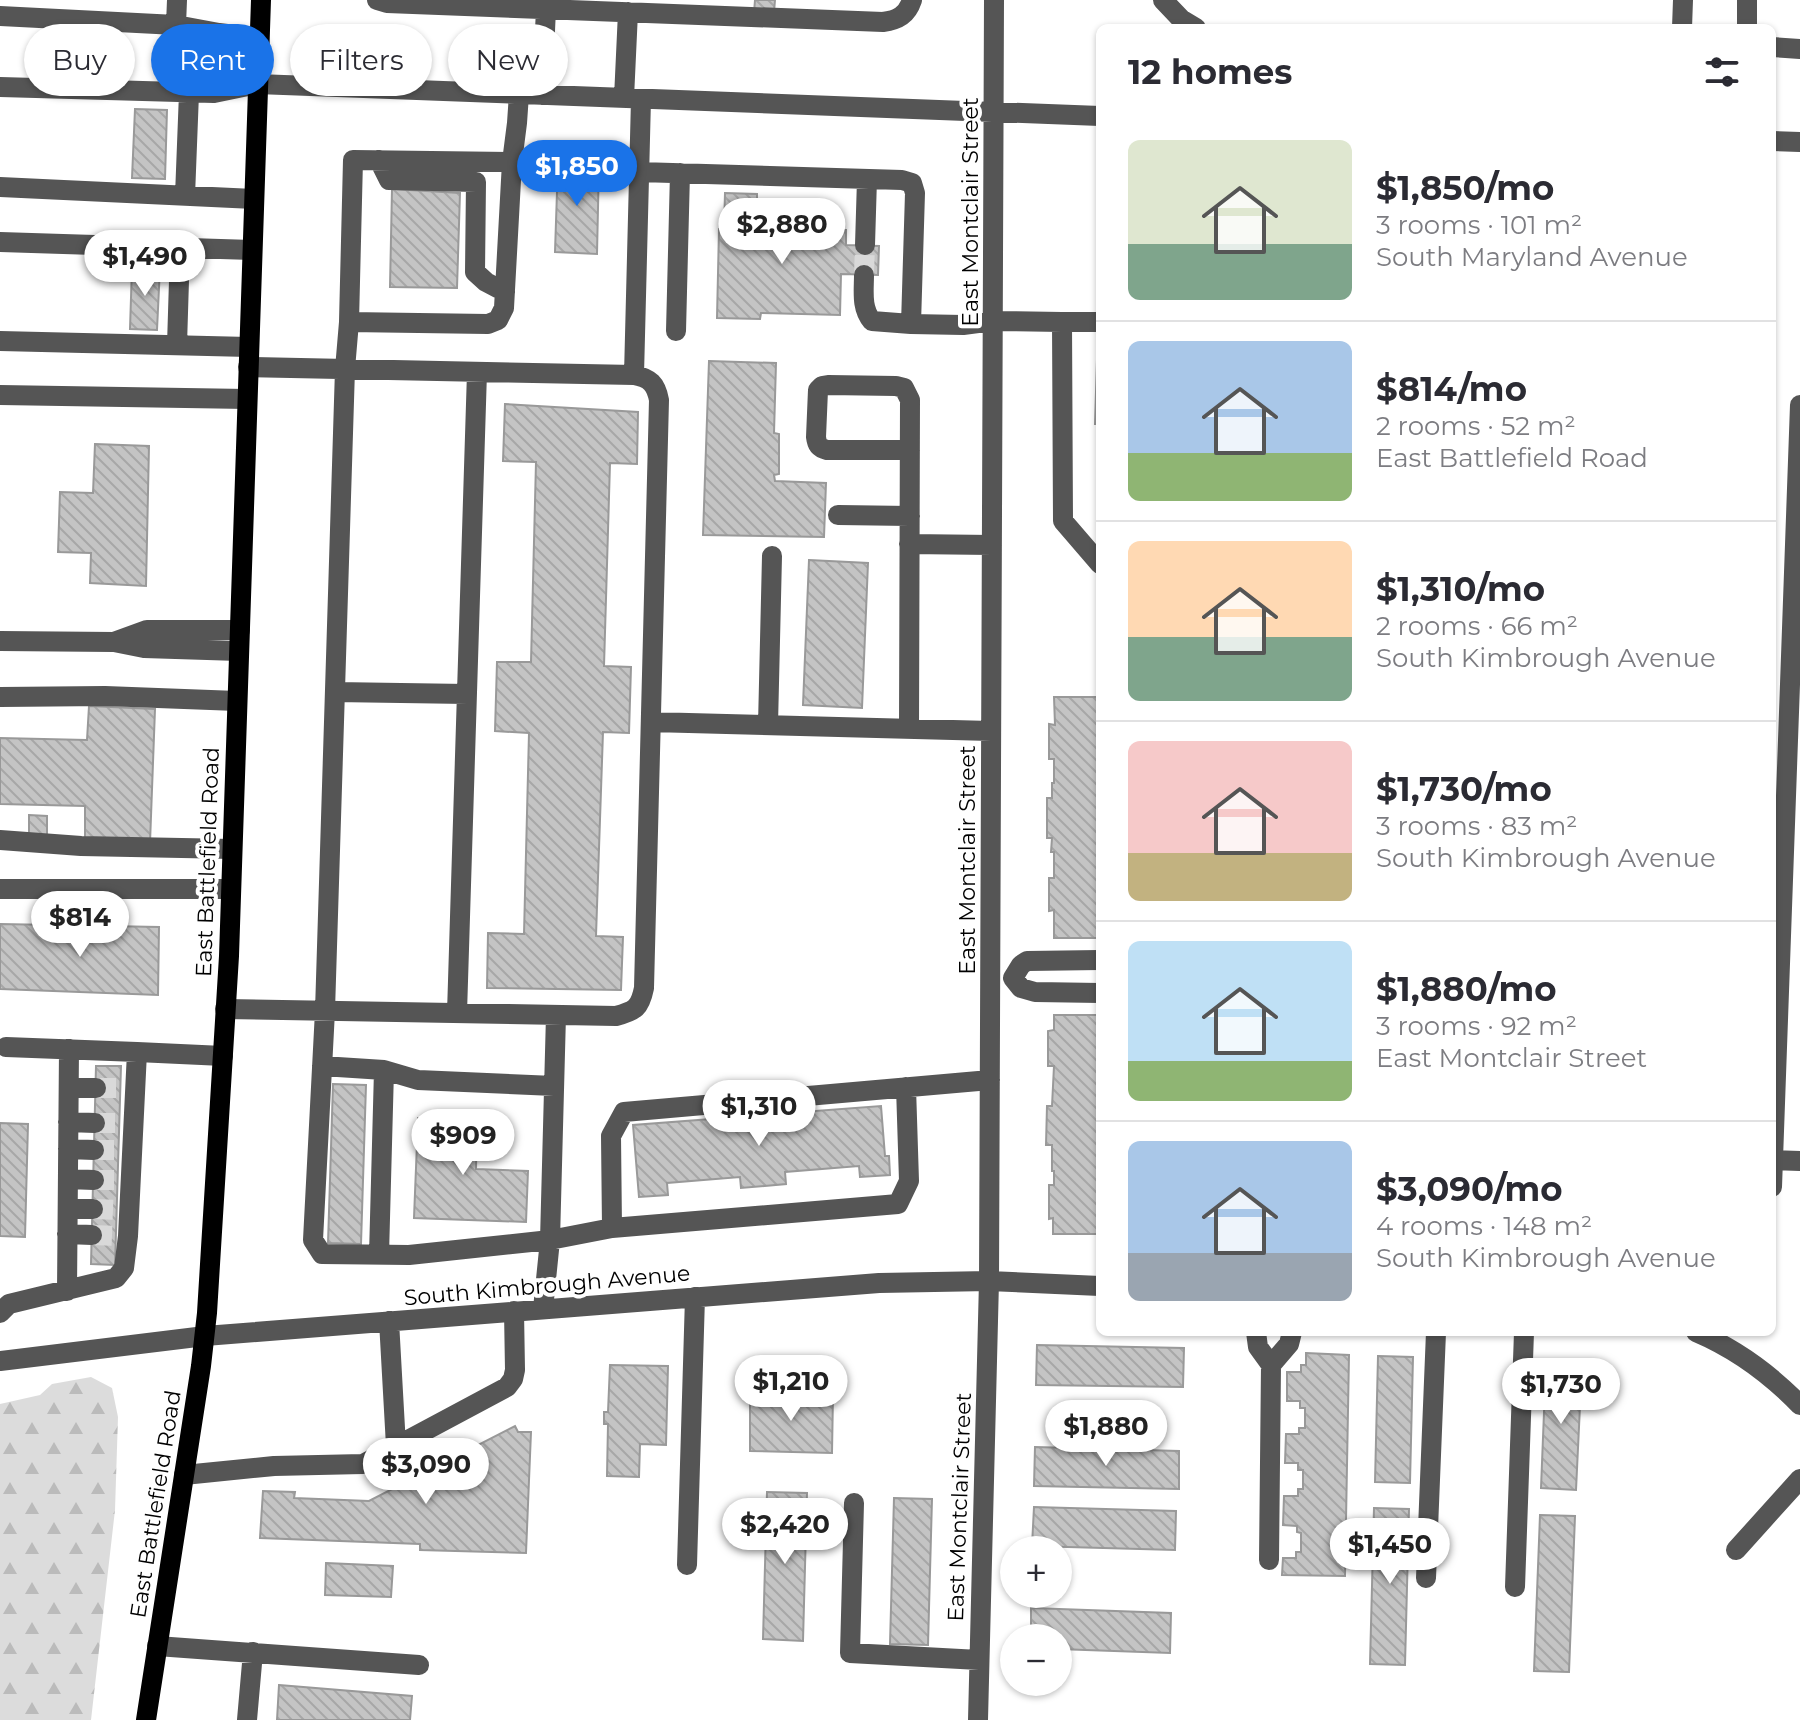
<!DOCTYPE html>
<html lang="en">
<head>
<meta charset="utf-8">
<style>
	:root { --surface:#fff; --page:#f2f2f3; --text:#2b2b33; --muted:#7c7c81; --line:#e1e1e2; --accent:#1a73e8 }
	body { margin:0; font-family:Montserrat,sans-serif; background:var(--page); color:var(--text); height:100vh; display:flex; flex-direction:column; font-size:30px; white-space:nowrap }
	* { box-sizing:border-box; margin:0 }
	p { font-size:26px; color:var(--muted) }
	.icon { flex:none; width:44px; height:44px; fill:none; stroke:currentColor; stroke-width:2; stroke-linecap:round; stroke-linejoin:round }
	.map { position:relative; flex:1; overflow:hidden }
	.panel { position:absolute; left:1096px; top:24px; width:680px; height:1312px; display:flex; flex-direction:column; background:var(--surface); border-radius:12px; box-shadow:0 2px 6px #0004 }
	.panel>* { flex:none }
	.guide { position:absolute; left:24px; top:24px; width:760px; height:72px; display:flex; gap:16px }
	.buttons { position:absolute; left:1000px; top:1536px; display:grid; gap:16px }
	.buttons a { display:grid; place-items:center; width:72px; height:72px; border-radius:50%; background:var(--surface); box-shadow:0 2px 6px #0004; font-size:40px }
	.price { position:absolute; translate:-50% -68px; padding:0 18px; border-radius:28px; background:#fff; color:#222; font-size:26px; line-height:52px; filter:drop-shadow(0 2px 4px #0008) }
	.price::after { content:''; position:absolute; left:50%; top:48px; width:24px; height:18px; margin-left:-12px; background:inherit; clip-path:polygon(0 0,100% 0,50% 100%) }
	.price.active { background:var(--accent); color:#fff }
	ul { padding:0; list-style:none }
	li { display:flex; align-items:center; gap:24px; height:200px; padding:0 32px }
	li+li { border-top:2px solid var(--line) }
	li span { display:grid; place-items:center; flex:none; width:224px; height:160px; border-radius:12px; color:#555 }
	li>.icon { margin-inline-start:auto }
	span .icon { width:96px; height:96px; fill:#fffc; stroke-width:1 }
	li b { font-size:34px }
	h2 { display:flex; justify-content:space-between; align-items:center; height:96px; padding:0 32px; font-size:34px }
	.chip { padding:0 28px; border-radius:36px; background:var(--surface); box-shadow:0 2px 6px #0004; font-size:28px; line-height:72px }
	.chip.active { background:var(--accent); color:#fff }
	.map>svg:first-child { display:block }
	.forest { fill:url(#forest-firs) }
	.building { fill:url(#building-back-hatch); stroke:#999; stroke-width:2 }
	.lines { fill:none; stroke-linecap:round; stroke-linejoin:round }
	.minor-tunnel { stroke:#d9d9d9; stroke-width:20; stroke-dasharray:20 10; stroke-linecap:butt }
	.minor { stroke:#555; stroke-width:20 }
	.major { stroke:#000; stroke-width:20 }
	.labels { text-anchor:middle; stroke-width:8; stroke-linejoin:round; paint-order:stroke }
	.street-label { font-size:22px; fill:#000; stroke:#fff }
</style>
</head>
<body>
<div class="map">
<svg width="1800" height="1720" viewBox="0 0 1800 1720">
	<defs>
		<pattern id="forest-firs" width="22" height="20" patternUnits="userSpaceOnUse" patternTransform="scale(2)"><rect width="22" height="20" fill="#dcdcdc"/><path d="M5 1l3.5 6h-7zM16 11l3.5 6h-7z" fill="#bbb"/></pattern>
		<pattern id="building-back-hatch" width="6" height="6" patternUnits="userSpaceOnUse" patternTransform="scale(2)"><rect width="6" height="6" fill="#c4c4c4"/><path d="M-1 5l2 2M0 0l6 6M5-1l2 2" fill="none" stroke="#a7a7a7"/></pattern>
	</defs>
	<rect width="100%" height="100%" fill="#fff"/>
	<path class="forest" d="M91 1377 112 1388 118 1417 115 1510 91 1720H0V1404L40 1395 52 1384Z"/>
	<path class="building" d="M755 0H775L774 12 754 13Z
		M135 109 167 110 165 179 132 178Z
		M558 162H599L597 254 555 252Z
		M392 189 460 193 457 288 390 287Z
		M725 193 757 194V228L846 230V245L879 246 878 275 841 274 840 315 761 313 760 319 717 318 719 229H724Z
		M132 267H160L157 330 130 329Z
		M1097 360H1100V424H1095Z
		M709 361 776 363 774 433 779 434V474L774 475 775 481 826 483 824 537 703 535Z
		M505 404 638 412 637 464 610 463 604 666 631 667 629 733 603 732 596 936 623 937 621 990 487 988 488 933 524 934 529 733 495 731 497 662H531L536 462 503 461Z
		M95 444 149 446 146 586 90 583 91 553 58 552 60 492 93 493Z
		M809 560 868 563 862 708 803 705Z
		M1054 697H1100V938H1054V910L1049 911V878H1054V852H1051L1052 838H1047V798H1052V783H1054V759H1049V724L1055 725Z
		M89 706 155 709 150 843 85 841V806L0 804V738L87 740Z
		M29 815 47 816V838H29Z
		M0 924 159 927 158 995 0 989Z
		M1054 1015H1100V1234H1053V1218L1049 1219V1185H1054V1171H1052V1145H1046L1047 1106H1052L1054 1066H1048V1031L1054 1030Z
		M96 1066H121L115 1265 91 1264Z
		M333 1084 366 1085 361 1244 328 1243Z
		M881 1106 885 1156H889L890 1175 860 1177 859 1166 785 1172 786 1184 741 1188 740 1177 667 1183 668 1195 639 1197 633 1125Z
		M418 1118 477 1119 476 1169 528 1171 526 1222 414 1218Z
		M0 1123 28 1124 25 1237 0 1236Z
		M1037 1345 1184 1348 1183 1387 1036 1385Z
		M1306 1353 1349 1355 1345 1576 1282 1575 1283 1558H1296V1552H1301V1533L1297 1532V1526L1283 1525 1284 1496H1298V1489H1303V1470H1298V1463H1285L1286 1434H1299V1428H1305V1408H1300V1401H1287V1372H1301V1365H1306Z
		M1378 1356 1413 1357 1410 1483 1375 1482Z
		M1546 1362 1582 1364 1576 1490 1541 1488Z
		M610 1365 668 1366 666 1445 640 1444 639 1477 607 1476 608 1424H604V1412H608Z
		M750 1393 833 1395 832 1453 750 1451Z
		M515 1426 518 1432H531L526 1553 420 1550V1544L260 1538 263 1491 295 1492 294 1498 369 1501Z
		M1035 1447 1179 1451V1489L1034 1486Z
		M767 1492 807 1493 803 1641 763 1639Z
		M894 1498 932 1499 928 1645 890 1644Z
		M1034 1507 1176 1511 1175 1550 1032 1546Z
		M1374 1508 1409 1509 1405 1665 1370 1664Z
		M1540 1515 1575 1516 1569 1672 1534 1671Z
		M326 1563 393 1566 391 1597 325 1595Z
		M1031 1608 1171 1613 1170 1653 1058 1649V1638H1031Z
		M279 1685 412 1696 410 1720H277Z"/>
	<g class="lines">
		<path class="minor-tunnel" d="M864 275 865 245
			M96 1088H120
			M95 1123H119
			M94 1150H118
			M94 1180H118
			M93 1209 117 1210
			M92 1235 116 1236"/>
		<path class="minor" d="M377 0 387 3 883 22C898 20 907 15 912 0
			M1163 0 1181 19 1196 28
			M0 16 176 25 219 33 259 38
			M176 25 177 0
			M1682 28 1683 0
			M1747 28V0
			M1772 47 1800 49
			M0 87 214 93 257 84 1100 116
			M519 94 517 123 512 162 504 308 498 320 488 324 349 322 345 369 325 1011 313 1240 322 1254 409 1255 550 1240 612 1228 611 1136 624 1112 990 1080
			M542 95 546 9
			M624 98 628 12
			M1772 141 1800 142
			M379 160 389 180 476 182 475 272 486 282 505 292
			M639 172 902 180 912 183 915 193 911 324 963 325 993 321 1062 322 1063 521 1100 564
			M0 187 254 199
			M185 196 189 93
			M0 242 252 250
			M865 245 867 179
			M864 275C864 291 861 308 872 321L911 324
			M349 322 353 160 512 162
			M1062 322H1100
			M676 331 680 173
			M0 341 249 347
			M177 345 180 248
			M634 375 641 99
			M0 395 247 399
			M838 515 910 516
			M909 544 992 545
			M0 641 114 642 144 648 239 651
			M114 642 147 630H240
			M335 692 467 694
			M0 697 105 696 237 701
			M651 722 991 731
			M768 725 772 556
			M909 729 910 400 904 388 896 386 828 385 822 386 818 390 816 437C817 445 819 448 827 450H910
			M0 840 81 846 232 849
			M0 889H231
			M1013 978 1021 965 1027 961 1100 960
			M1013 978 1021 988 1035 992 1100 993
			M225 1009 616 1016C635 1011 640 1008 644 988L659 400C656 384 650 378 634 375L248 367
			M457 1013 477 372
			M6 1047 137 1052
			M322 1066 384 1070 418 1080 554 1086
			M69 1088H96
			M68 1122 95 1123
			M68 1149 94 1150
			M1774 1160 1800 1161
			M68 1179 94 1180
			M1772 1187 1800 405
			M68 1209H93
			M612 1228 898 1204 909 1181 906 1087
			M67 1234 92 1235
			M379 1255 384 1070
			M67 1291 69 1049
			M543 1309 550 1240 556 1015
			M0 1313 9 1304 116 1278 124 1268 128 1236 137 1052 223 1056
			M389 1321 396 1446
			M1256 1332 1258 1347 1271 1365 1269 1560
			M1696 1332C1736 1349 1770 1374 1800 1405
			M0 1361 205 1336 879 1283 989 1281 1100 1286
			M1271 1365 1289 1344 1292 1332
			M184 1475 274 1466 363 1464 507 1387 513 1379 515 1370 514 1311
			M854 1503 850 1653 979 1660
			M1736 1550 1800 1479
			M687 1565 695 1297
			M1426 1578 1436 1332
			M1515 1587 1524 1332
			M157 1646 419 1665
			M247 1720 253 1652
			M978 1720 989 1281 994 0"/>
		<path class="major" d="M146 1720 201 1366 207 1313 229 956 261 0"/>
	</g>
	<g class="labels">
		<g class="street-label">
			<text transform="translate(970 212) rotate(-90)" y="8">East Montclair Street</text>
			<text transform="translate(967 860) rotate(-90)" y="8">East Montclair Street</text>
			<text transform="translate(207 862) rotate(-88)" y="8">East Battlefield Road</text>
			<text transform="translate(547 1285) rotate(-5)" y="8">South Kimbrough Avenue</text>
			<text transform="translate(155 1504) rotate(-81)" y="8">East Battlefield Road</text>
			<text transform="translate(959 1507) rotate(-88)" y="8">East Montclair Street</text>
		</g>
	</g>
</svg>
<div class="buttons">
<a>+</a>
<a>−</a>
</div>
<b class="price active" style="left:577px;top:208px">$1,850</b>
<b class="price" style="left:782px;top:266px">$2,880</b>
<b class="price" style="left:145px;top:298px">$1,490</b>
<b class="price" style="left:80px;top:959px">$814</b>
<b class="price" style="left:759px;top:1148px">$1,310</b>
<b class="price" style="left:463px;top:1177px">$909</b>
<b class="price" style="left:791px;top:1423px">$1,210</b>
<b class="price" style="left:1561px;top:1426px">$1,730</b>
<b class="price" style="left:1106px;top:1468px">$1,880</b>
<b class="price" style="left:426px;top:1506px">$3,090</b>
<b class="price" style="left:785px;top:1566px">$2,420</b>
<b class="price" style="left:1390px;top:1586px">$1,450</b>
<div class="guide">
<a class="chip">Buy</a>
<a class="chip active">Rent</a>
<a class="chip">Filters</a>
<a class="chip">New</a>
</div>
<section class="panel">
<h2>12 homes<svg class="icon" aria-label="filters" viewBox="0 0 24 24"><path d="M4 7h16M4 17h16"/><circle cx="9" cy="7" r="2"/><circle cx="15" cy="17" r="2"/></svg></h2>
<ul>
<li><span style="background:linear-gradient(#dfe7d0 65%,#7fa58c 0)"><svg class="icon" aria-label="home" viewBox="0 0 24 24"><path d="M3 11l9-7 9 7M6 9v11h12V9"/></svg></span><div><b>$1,850/mo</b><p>3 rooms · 101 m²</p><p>South Maryland Avenue</p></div></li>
<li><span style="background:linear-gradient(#a9c7e8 70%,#8fb573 0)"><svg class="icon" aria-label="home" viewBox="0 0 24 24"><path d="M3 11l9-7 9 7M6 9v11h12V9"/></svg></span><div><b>$814/mo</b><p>2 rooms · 52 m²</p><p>East Battlefield Road</p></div></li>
<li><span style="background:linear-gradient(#ffd9b3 60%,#7fa58c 0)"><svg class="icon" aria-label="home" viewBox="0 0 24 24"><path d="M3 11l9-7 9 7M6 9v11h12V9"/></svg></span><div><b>$1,310/mo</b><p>2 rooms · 66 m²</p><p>South Kimbrough Avenue</p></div></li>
<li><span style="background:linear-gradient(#f6c9c9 70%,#c2b280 0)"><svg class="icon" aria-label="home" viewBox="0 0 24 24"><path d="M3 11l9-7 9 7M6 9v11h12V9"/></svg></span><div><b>$1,730/mo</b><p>3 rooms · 83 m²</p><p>South Kimbrough Avenue</p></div></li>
<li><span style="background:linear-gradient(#bfe0f5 75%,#8fb573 0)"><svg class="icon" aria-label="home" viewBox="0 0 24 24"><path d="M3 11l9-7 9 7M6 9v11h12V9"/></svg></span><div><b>$1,880/mo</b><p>3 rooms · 92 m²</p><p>East Montclair Street</p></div></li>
<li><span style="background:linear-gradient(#a9c7e8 70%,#9aa5b1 0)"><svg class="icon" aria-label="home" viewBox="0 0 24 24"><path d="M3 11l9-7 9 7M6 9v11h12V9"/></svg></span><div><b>$3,090/mo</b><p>4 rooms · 148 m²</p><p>South Kimbrough Avenue</p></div></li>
</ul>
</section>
</div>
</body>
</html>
